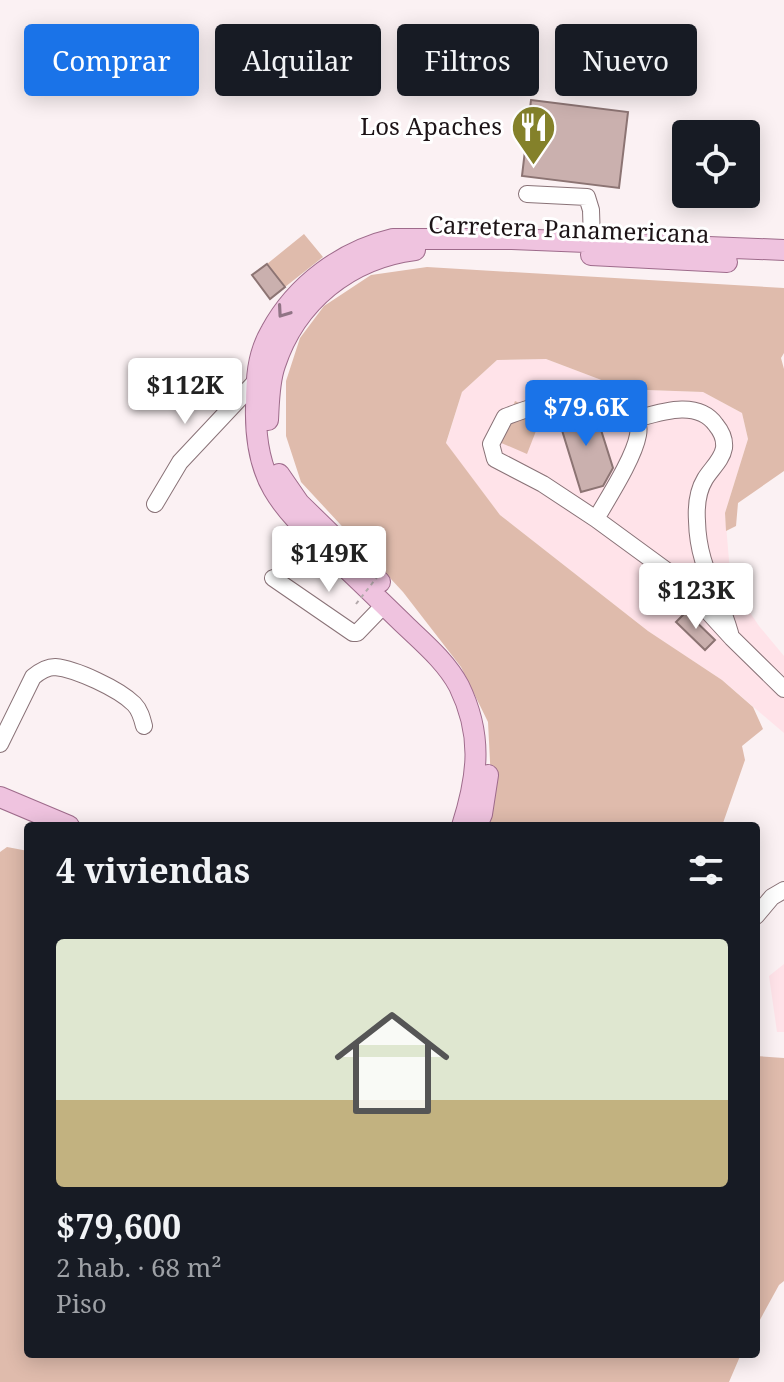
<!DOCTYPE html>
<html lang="es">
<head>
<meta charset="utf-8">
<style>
	:root { --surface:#171b24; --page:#242831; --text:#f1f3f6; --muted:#9ea1a6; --accent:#1a73e8 }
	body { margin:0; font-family:"Noto Serif",serif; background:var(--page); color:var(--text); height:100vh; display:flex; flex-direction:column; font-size:30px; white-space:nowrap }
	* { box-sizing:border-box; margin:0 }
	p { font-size:26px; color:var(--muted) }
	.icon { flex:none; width:44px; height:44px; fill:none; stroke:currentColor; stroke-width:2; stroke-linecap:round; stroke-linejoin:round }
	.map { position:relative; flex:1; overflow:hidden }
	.panel { position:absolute; left:24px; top:822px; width:736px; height:536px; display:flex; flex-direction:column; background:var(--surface); border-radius:8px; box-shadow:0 4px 20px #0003 }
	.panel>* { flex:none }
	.hud { position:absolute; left:24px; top:24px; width:736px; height:72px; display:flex; gap:16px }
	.controls { position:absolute; left:672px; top:120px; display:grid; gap:16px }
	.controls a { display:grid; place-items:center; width:88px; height:88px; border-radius:8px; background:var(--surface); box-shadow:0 4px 20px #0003; font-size:40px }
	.price { position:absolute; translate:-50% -68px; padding:0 18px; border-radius:8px; background:#fff; color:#222; font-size:26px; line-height:52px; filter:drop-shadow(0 2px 4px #0008) }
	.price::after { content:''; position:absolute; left:50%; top:48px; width:24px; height:18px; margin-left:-12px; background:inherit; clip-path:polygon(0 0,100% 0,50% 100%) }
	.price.current { background:var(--accent); color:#fff }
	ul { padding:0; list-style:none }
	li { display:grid; align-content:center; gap:16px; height:424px; padding:0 32px }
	li span { display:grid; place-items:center; height:248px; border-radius:8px; color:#555 }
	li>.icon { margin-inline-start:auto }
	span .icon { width:144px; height:144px; fill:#fffc; stroke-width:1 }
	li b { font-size:34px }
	h2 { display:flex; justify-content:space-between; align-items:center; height:96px; padding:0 32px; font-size:34px }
	.pill { padding:0 28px; border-radius:8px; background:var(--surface); box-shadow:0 4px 20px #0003; font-size:28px; line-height:72px }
	.pill.current { background:var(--accent); color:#fff }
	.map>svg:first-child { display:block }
	.built { fill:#ffe3e9 }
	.green { fill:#dfbbac }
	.building { fill:#cab0ae; stroke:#8c7473; stroke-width:2 }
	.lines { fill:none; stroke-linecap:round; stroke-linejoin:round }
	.minor-casing { stroke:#897277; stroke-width:18 }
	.major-casing { stroke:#9e6b8b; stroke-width:22 }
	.minor { stroke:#fff; stroke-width:16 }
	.major { stroke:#efc3df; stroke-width:20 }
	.path-bridge { stroke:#b3a9ab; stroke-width:2; stroke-dasharray:4 4; stroke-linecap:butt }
	.oneway { stroke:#907485 }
	.labels { text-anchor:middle; stroke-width:6; stroke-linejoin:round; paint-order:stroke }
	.poi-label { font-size:24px; fill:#1c1316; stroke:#fff; text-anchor:end }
	.street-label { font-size:24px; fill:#1c1316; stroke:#fff }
</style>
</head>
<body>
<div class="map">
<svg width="784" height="1382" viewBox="0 0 784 1382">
	<rect width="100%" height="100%" fill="#fbf1f3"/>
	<path class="built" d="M546 359 604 381 647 390 703 392 742 413 748 439 725 513 731 584 759 626 784 656V733L722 680 648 631 500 515 446 444 462 392 497 360Z
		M784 964V1032H777L769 976Z"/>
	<path class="green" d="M304 234 323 257 285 287 267 264Z
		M427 267 784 288V353L781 358 784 369V471L738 503 736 526 726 531 725 513 748 439 742 413 703 392 647 390 604 381 546 359 497 360 462 392 446 443 500 515 648 631 722 680 753 707 763 729 742 746 745 760 722 826H477L491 781 488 722 461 667 403 592 301 482 286 436V381L300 338 324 306 371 275Z
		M515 401 543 413 527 454 499 442Z
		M7 847 28 851V1354H741L729 1382H0V852Z
		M756 1056 784 1058V1281L779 1285 756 1327Z"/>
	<path class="building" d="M531 100 628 112 619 188 522 176Z
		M267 264 285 287 270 299 252 275Z
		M565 411H595L613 468 603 486 581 492 557 414Z
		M686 612 715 640 705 650 676 622Z"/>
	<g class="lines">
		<defs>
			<path id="minor" d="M527 194 587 197 591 210 592 241
				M636 419C661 412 698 399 716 425 721 431 725 439 724 448 722 460 711 469 705 479 697 492 696 506 697 521 698 567 718 590 730 633
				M155 504 180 462 256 381
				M596 519C608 498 634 458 638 435 645 396 577 397 553 402 536 405 521 411 505 417L491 444 495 459 543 484 596 519 678 579 732 638 784 689
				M273 578 353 633H357L384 605
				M0 744 33 677C39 672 46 667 55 667 76 669 119 689 134 704 140 710 142 718 144 726
				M756 916 772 897 784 890"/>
			<path id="major" d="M591 255 727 262
				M268 420C269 402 269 382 275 365 296 301 350 258 415 250
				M279 474 299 503 380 582
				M0 797 69 826
				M462 826C478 776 483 735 459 686 447 663 425 644 407 627 382 603 358 579 333 556 282 507 254 483 256 407 256 380 257 355 271 331 296 285 342 251 393 239H512L784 250
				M477 826 482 814 488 775"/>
		</defs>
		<use href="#minor" class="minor-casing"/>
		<use href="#major" class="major-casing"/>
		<use href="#minor" class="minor"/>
		<use href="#major" class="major"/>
		<path class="path-bridge" d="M356 604 378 576"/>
	</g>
	<defs><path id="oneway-chevron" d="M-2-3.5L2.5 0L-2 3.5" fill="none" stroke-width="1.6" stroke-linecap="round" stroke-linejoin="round" transform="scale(2)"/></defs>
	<use class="oneway" href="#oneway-chevron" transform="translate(283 312) rotate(125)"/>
	<defs>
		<symbol id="restaurant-pin" viewBox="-11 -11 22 30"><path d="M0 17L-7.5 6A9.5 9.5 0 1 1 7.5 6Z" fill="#84812a" stroke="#fff"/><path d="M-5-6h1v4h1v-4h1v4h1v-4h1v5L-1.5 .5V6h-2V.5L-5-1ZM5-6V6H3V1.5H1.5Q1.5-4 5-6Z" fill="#fff"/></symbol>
	</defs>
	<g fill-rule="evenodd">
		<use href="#restaurant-pin" x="508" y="102" width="51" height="69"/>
	</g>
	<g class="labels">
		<g class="poi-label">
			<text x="502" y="135">Los Apaches</text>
		</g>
		<g class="street-label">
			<text transform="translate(569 230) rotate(2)" y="8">Carretera Panamericana</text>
		</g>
	</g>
</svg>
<div class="controls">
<a><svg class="icon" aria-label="locate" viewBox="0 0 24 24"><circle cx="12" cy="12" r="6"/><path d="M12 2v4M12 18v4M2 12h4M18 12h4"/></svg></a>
</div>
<b class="price" style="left:185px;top:426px">$112K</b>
<b class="price current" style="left:586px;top:448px">$79.6K</b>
<b class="price" style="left:329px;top:594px">$149K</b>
<b class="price" style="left:696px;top:631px">$123K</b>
<div class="hud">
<a class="pill current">Comprar</a>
<a class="pill">Alquilar</a>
<a class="pill">Filtros</a>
<a class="pill">Nuevo</a>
</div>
<section class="panel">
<h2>4 viviendas<svg class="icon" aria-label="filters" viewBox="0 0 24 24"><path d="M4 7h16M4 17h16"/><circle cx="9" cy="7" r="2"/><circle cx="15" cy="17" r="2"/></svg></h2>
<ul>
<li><span style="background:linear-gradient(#dfe7d0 65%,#c2b280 0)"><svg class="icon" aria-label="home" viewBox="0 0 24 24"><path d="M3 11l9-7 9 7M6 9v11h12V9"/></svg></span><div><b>$79,600</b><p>2 hab. · 68 m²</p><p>Piso</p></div></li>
</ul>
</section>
</div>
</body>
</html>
